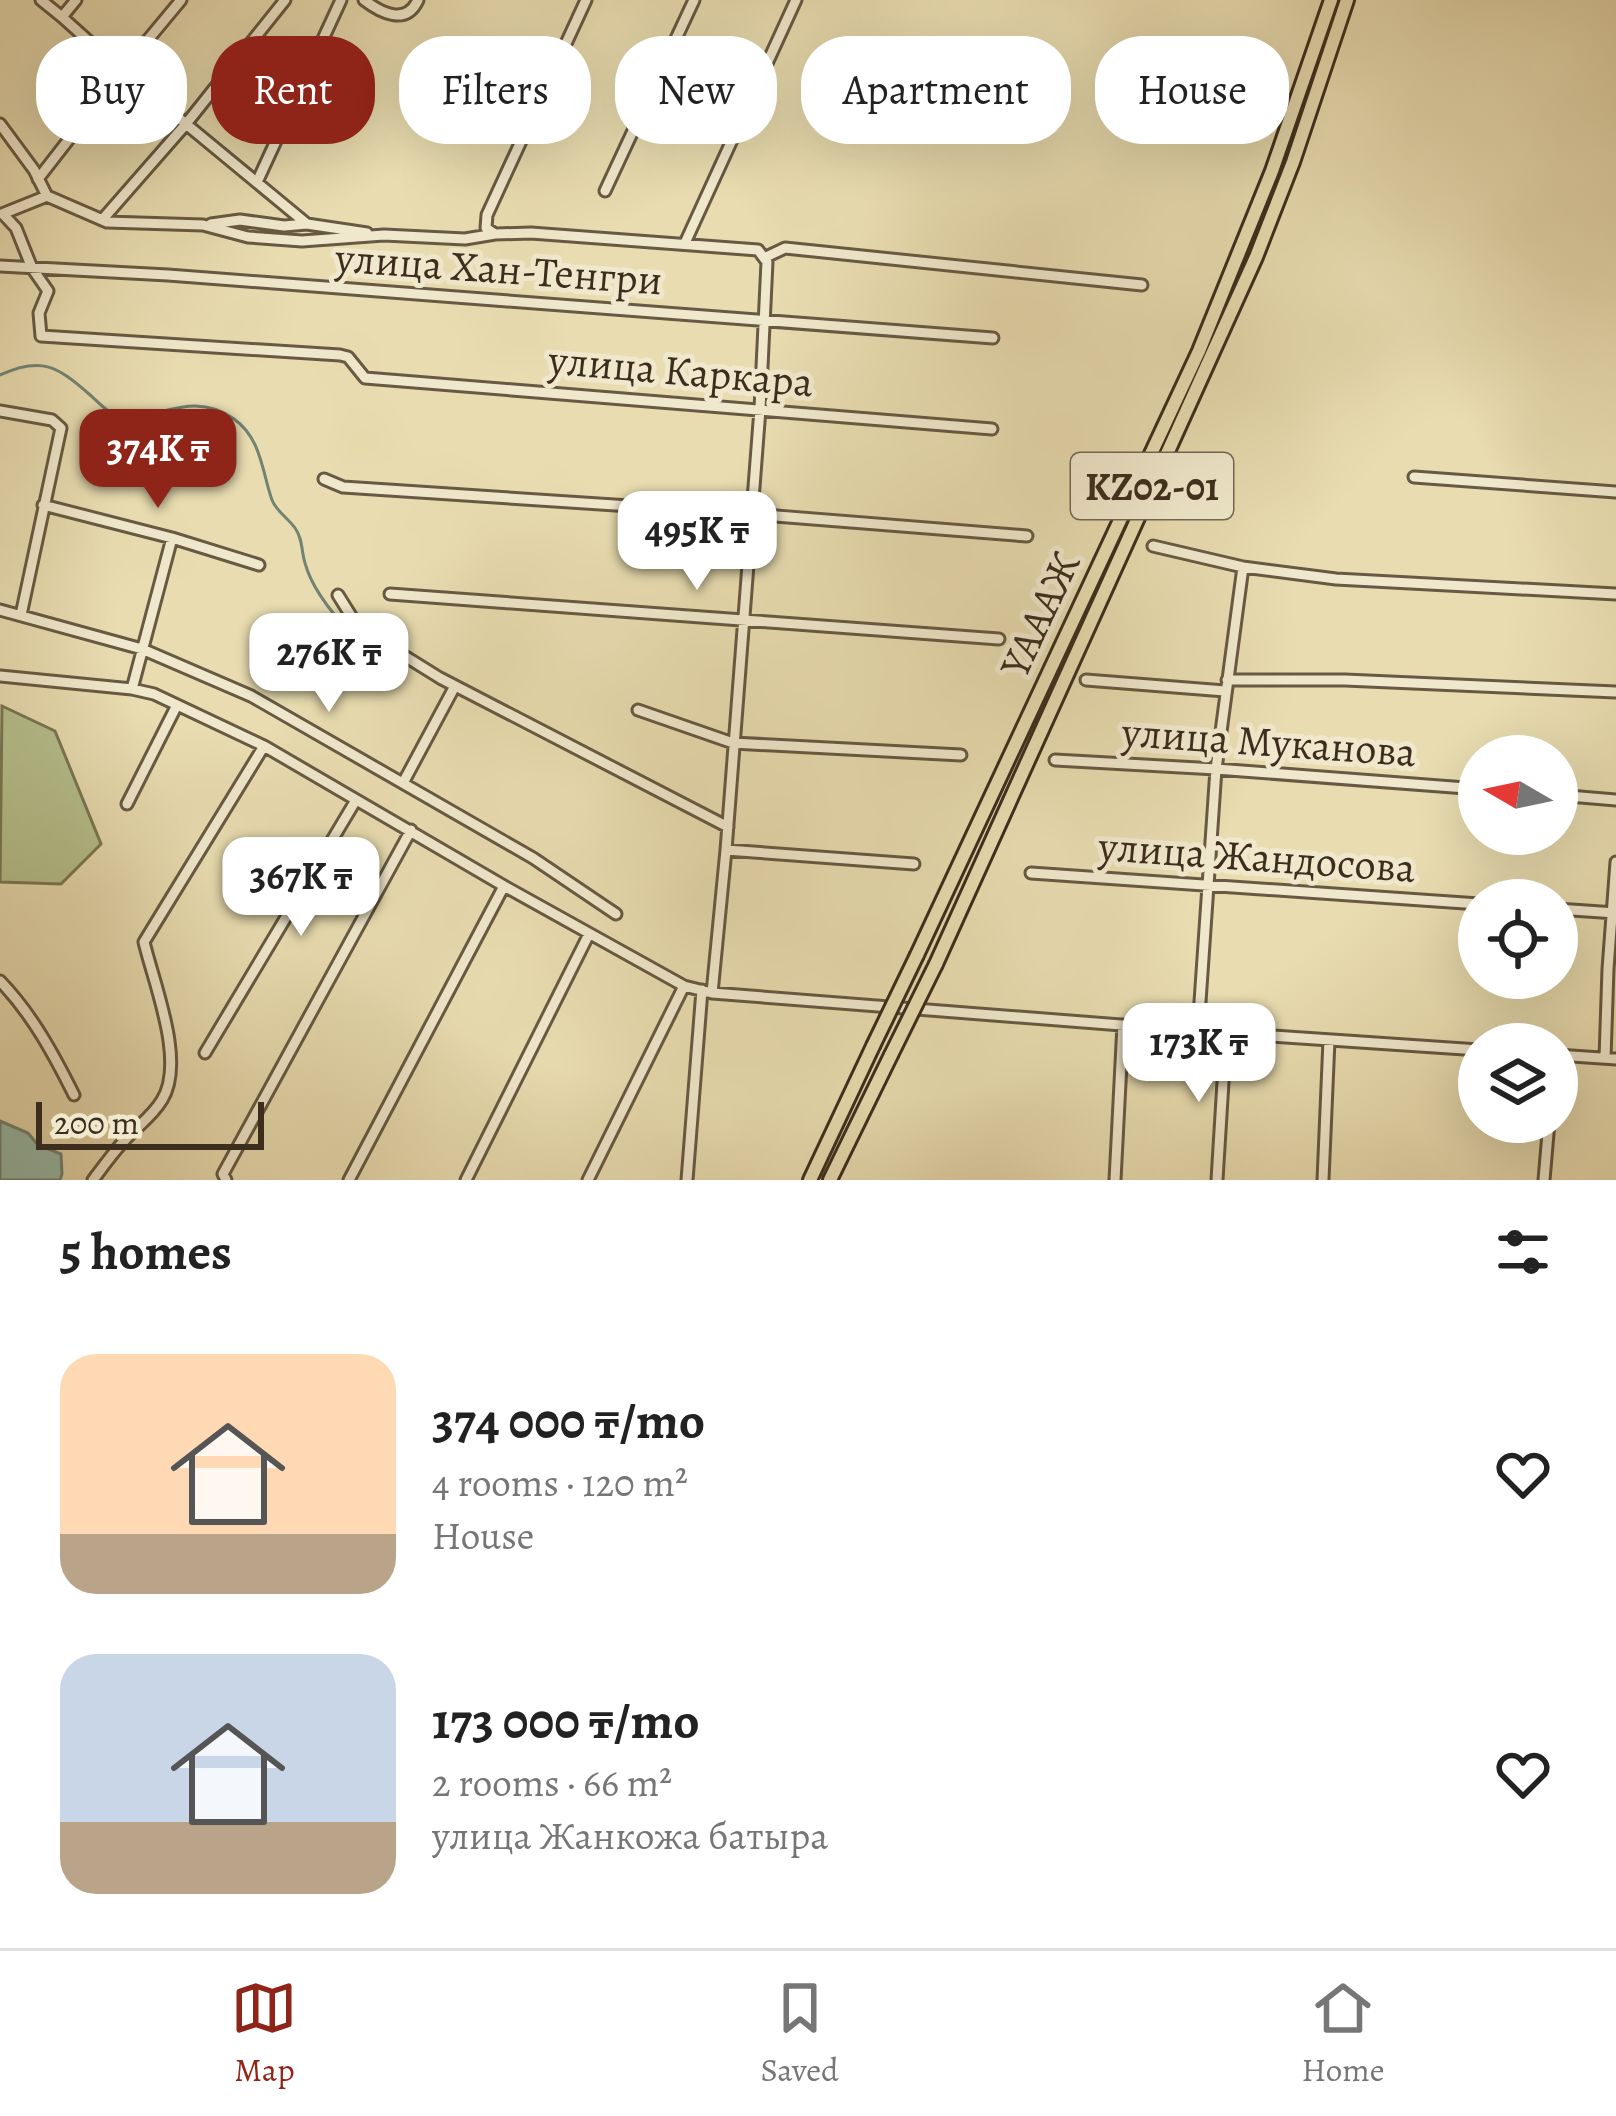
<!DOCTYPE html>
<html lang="en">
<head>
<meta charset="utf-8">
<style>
	:root { --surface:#fff; --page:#f6f6f6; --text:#222; --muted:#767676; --line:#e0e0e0; --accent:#8f2418 }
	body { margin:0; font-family:Alegreya,serif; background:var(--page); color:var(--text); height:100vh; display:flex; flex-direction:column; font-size:45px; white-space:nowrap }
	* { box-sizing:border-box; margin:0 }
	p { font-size:39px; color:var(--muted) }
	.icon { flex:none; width:66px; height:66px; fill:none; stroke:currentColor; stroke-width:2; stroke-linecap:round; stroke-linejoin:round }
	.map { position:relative; height:1180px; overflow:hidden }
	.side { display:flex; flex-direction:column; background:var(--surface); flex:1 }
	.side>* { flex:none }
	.guide { position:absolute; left:36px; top:36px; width:1545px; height:108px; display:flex; gap:24px }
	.needle { width:78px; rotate:279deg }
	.buttons { position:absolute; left:1458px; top:735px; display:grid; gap:24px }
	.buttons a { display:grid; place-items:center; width:120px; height:120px; border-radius:50%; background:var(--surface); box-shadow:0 12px 48px #0002; font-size:60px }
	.scale { position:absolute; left:36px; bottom:30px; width:228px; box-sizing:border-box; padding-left:12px; border:6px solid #3c2d1d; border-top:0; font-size:33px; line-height:42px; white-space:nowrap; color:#3c2d1d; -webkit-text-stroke:9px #f0e8cc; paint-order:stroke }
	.price { position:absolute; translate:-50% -102px; padding:0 27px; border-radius:24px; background:#fff; color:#222; font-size:39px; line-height:78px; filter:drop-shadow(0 3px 6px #0008) }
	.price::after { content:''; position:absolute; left:50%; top:72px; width:36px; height:27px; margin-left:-18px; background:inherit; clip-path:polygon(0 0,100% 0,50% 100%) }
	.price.active { background:var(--accent); color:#fff }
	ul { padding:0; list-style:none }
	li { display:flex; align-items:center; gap:36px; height:300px; padding:0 60px }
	li span { display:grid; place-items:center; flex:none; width:336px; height:240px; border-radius:36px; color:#555 }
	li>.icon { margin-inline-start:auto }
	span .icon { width:144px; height:144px; fill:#fffc; stroke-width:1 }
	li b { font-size:51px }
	h2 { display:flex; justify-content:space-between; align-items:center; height:144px; padding:0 60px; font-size:51px }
	.chip { padding:0 42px; border-radius:48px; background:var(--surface); box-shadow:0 12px 48px #0002; font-size:42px; line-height:108px }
	.chip.active { background:var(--accent); color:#fff }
	.tab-bar { display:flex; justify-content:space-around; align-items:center; height:168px; border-top:3px solid var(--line); background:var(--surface); font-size:33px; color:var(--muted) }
	.tab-bar a { display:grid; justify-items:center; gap:6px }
	.tab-bar .active { color:var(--accent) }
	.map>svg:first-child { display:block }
	.green { fill:#b5c08c; stroke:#787654; stroke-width:3 }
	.water { fill:#97bcac; stroke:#738373; stroke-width:3 }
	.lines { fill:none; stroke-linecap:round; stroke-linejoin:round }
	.stream { stroke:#738373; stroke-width:3 }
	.minor-casing { stroke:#675942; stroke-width:15 }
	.highway-casing { stroke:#3c2d1d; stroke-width:18 }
	.minor { stroke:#f0e8cc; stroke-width:9 }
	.highway { stroke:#e8dcb0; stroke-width:12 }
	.highway-bridge-casing { stroke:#3c2d1d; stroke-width:18; stroke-linecap:butt }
	.highway-bridge { stroke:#e8dcb0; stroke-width:12 }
	.labels { text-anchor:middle; stroke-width:10; stroke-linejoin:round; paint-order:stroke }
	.shield { fill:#f0e8cc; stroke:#726552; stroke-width:3 }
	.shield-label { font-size:39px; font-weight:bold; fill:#3c2d1d }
	.street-label { font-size:42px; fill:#3c2d1d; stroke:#f0e8cc }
</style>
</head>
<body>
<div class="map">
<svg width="1616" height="1180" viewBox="0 0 1616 1180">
	<rect width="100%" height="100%" fill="#e8dcb0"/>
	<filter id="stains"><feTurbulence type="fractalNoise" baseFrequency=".00167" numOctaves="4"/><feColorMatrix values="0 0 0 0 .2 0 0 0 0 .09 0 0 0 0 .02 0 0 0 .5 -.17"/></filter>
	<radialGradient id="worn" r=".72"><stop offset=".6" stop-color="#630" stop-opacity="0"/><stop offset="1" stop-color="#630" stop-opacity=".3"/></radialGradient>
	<path class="green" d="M2 706 55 731 101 844 61 884 0 882Z"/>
	<path class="water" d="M0 1121 28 1133 38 1145 61 1154 62 1174 60 1180H0Z"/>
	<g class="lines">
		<path class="stream" d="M0 375C41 356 57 366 89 394 96 400 103 408 110 412 147 431 186 385 234 419 261 438 262 471 272 500 276 511 288 518 295 528 303 539 301 550 305 563 312 589 331 612 349 631"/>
		<defs>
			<path id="minor" d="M41 0 62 17
				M285 0 186 124 307 224
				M364 0C381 13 406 26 418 0
				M586 0 487 215 486 228 495 234 531 233 758 250 767 262 760 409 726 850 712 993
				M0 124 34 170 47 196 107 222 203 225 248 237 302 241 384 235 465 239 495 234
				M38 179 122 71 62 17 76 0
				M257 182 341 0
				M605 191 694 0
				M2 214 47 196
				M3 214 16 228 32 268 48 291 39 313 41 336 340 355 348 357 365 378 992 429
				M102 220 186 124 122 71 181 0
				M211 224 240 220 284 226 307 224 367 233
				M685 243 796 0
				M766 257 785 248 1142 285
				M0 266 168 275 993 338
				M0 411 52 420 61 428 21 615
				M1414 477 1616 492
				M324 479 343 487 751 514 1027 536
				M43 505 172 538 259 565
				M1153 546 1243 567 1336 579 1616 594
				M390 594 999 639
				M338 595 358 627 440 678 728 827
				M0 610 142 649 251 696 533 858 616 914
				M0 676 132 689 154 694 264 746 504 886 684 986 712 993 1198 1031 1479 1050
				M1086 680 1225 691
				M1227 680H1345L1616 692
				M132 689 172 538
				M638 710 733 743 961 755
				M1055 760 1216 769 1479 789
				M403 783 455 686
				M1557 795 1616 800
				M127 804 177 705
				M726 850 914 864
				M1031 873 1479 904
				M1557 909 1616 913
				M0 981C32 1014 54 1055 74 1095
				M1198 1031 1216 769 1243 567
				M205 1053 356 800
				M1557 1055 1616 1059
				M1605 1058 1608 969 1616 862
				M93 1180C102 1168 112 1154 123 1142 135 1128 152 1117 162 1100 186 1062 154 984 144 942L264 746
				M226 1180 223 1174 411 830
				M349 1180 504 886
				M466 1180 589 934
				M588 1180 684 986
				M687 1180 702 990
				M1115 1180 1123 1025
				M1217 1180 1226 1033
				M1323 1180 1329 1040
				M1544 1180 1549 1122"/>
			<path id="highway" d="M917 955 1199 351 1272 171 1331 0
				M936 964 1256 257 1293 162 1347 0
				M810 1180 873 1046
				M830 1180 891 1055"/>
		</defs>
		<use href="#minor" class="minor-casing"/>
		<use href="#highway" class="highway-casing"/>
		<use href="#minor" class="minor"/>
		<use href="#highway" class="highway"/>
		<defs>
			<path id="highway-bridge" d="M873 1046 917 955
				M891 1055 936 964"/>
		</defs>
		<use href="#highway-bridge" class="highway-bridge-casing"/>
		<use href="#highway-bridge" class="highway-bridge"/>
	</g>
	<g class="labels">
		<rect class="shield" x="1071" y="453" width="162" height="66" rx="9"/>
		<g class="shield-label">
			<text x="1152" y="500">KZ02-01</text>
		</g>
		<g class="street-label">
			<text transform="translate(499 268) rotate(4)" y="15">улица Хан-Тенгри</text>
			<text transform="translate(681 370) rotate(5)" y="15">улица Каркара</text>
			<text transform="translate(1039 614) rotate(-65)" y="15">ҮАААЖ</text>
			<text transform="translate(1269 741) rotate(4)" y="15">улица Муканова</text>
			<text transform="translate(1257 856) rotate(4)" y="15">улица Жандосова</text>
		</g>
	</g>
	<rect width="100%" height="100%" filter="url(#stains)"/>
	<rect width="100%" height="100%" fill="url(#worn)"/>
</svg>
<div class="buttons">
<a><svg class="needle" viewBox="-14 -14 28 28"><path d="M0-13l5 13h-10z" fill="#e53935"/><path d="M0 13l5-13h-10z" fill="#767676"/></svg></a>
<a><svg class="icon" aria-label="locate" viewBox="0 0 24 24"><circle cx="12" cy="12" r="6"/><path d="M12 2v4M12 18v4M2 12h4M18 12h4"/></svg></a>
<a><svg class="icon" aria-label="layers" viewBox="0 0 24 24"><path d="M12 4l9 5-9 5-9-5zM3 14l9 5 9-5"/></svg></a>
</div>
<div class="scale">200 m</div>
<b class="price active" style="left:158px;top:511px">374K ₸</b>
<b class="price" style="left:697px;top:593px">495K ₸</b>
<b class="price" style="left:329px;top:715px">276K ₸</b>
<b class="price" style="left:301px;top:939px">367K ₸</b>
<b class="price" style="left:1199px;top:1105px">173K ₸</b>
<div class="guide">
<a class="chip">Buy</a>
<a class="chip active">Rent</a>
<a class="chip">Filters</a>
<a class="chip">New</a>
<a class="chip">Apartment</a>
<a class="chip">House</a>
</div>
</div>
<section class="side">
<h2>5 homes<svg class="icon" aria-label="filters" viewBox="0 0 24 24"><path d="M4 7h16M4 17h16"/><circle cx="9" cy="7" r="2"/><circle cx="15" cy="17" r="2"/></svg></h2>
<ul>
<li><span style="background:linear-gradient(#ffd9b3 75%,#b9a48a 0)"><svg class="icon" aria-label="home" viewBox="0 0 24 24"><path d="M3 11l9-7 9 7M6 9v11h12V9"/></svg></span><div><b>374 000 ₸/mo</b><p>4 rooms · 120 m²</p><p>House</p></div><svg class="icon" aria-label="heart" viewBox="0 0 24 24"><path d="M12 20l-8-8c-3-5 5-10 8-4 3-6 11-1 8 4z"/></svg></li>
<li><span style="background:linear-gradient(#c9d6e8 70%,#b9a48a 0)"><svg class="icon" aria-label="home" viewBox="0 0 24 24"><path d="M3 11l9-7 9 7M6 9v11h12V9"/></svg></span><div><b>173 000 ₸/mo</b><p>2 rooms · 66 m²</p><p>улица Жанкожа батыра</p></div><svg class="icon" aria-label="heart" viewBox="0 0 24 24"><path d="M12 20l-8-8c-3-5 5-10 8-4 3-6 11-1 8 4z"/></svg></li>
</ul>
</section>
<nav class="tab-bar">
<a class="active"><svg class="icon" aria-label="map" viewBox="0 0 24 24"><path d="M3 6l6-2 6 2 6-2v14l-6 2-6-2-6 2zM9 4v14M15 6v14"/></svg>Map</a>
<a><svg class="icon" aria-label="saved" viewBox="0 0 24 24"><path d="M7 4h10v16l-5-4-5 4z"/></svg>Saved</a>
<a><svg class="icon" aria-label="home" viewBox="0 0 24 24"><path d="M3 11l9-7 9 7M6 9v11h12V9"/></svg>Home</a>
</nav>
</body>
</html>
